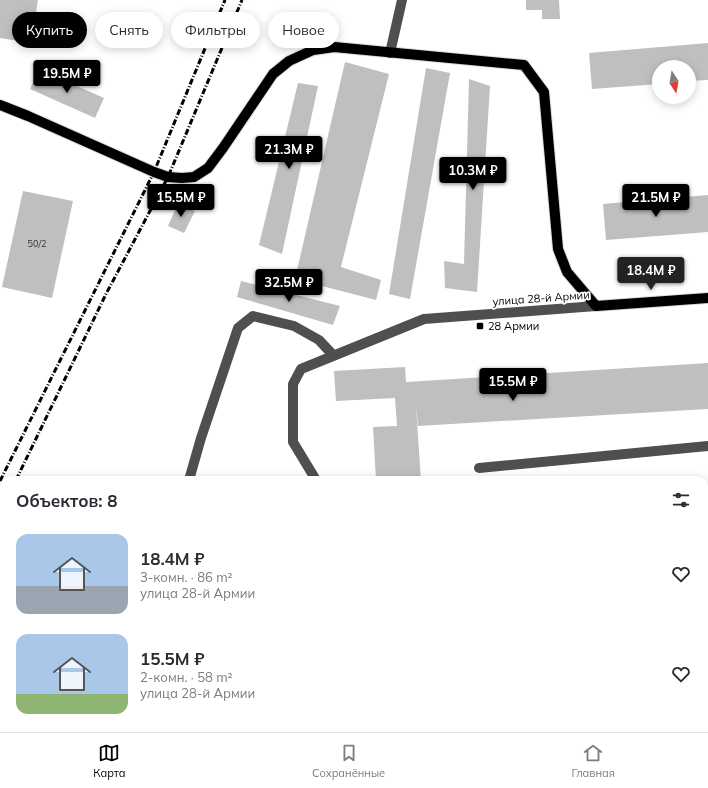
<!DOCTYPE html>
<html lang="ru">
<head>
<meta charset="utf-8">
<style>
	:root { --surface:#fff; --page:#f7f7f7; --text:#2b2b33; --muted:#7c7c81; --line:#e1e1e2; --accent:#000 }
	body { margin:0; font-family:Mulish,sans-serif; background:var(--page); color:var(--text); height:100vh; display:flex; flex-direction:column; font-size:15px; white-space:nowrap }
	* { box-sizing:border-box; margin:0 }
	p { font-size:13px; color:var(--muted) }
	.icon { flex:none; width:22px; height:22px; fill:none; stroke:currentColor; stroke-width:2; stroke-linecap:round; stroke-linejoin:round }
	.map { position:relative; flex:1; overflow:hidden }
	.panel { position:absolute; left:0px; top:476px; width:708px; height:256px; display:flex; flex-direction:column; background:var(--surface); border-radius:12px 12px 0 0; box-shadow:0 2px 10px #0003 }
	.panel>* { flex:none }
	.guide { position:absolute; left:12px; top:12px; width:400px; height:36px; display:flex; gap:8px }
	.needle { width:26px; rotate:169deg }
	.buttons { position:absolute; left:652px; top:60px; display:grid; gap:8px }
	.buttons a { display:grid; place-items:center; width:44px; height:44px; border-radius:50%; background:var(--surface); box-shadow:0 2px 10px #0003; font-size:20px }
	.price { position:absolute; translate:-50% -34px; padding:0 9px; border-radius:4px; background:var(--accent); color:#fff; font-size:13px; line-height:26px; filter:drop-shadow(0 1px 2px #0008) }
	.price::after { content:''; position:absolute; left:50%; top:24px; width:12px; height:9px; margin-left:-6px; background:inherit; clip-path:polygon(0 0,100% 0,50% 100%) }
	.price.current { background:#222; color:#fff }
	ul { padding:0; list-style:none }
	li { display:flex; align-items:center; gap:12px; height:100px; padding:0 16px }
	li span { display:grid; place-items:center; flex:none; width:112px; height:80px; border-radius:12px; color:#555 }
	li>.icon { margin-inline-start:auto }
	span .icon { width:48px; height:48px; fill:#fffc; stroke-width:1 }
	li b { font-size:17px }
	h2 { display:flex; justify-content:space-between; align-items:center; height:48px; padding:0 16px; font-size:17px }
	.pill { padding:0 14px; border-radius:18px; background:var(--surface); box-shadow:0 2px 10px #0003; font-size:14px; line-height:36px }
	.pill.current { background:var(--accent); color:#fff }
	.tab-bar { display:flex; justify-content:space-around; align-items:center; height:56px; border-top:1px solid var(--line); background:var(--surface); font-size:11px; color:var(--muted) }
	.tab-bar a { display:grid; justify-items:center; gap:2px }
	.tab-bar .current { color:var(--accent) }
	.map>svg:first-child { display:block }
	.building { fill:#bfbfbf }
	.lines { fill:none; stroke-linecap:round; stroke-linejoin:round }
	.major-casing { stroke:#dbdbdb; stroke-width:12 }
	.minor { stroke:#4f4f4f; stroke-width:10 }
	.major { stroke:#000; stroke-width:10 }
	.rail { stroke:#000; stroke-width:3; stroke-dasharray:6 2 1 2; stroke-linecap:butt }
	.poi-dot { fill:#000; stroke:#fff; stroke-width:1.5 }
	.labels { text-anchor:middle; stroke-width:3.5; stroke-linejoin:round; paint-order:stroke }
	.number-label { font-size:9px; fill:#303030 }
	.street-label { font-size:11px; fill:#000; stroke:#fff }
	.poi-label { font-size:11px; fill:#000; stroke:#fff; text-anchor:start }
</style>
</head>
<body>
<div class="map">
<svg width="708" height="732" viewBox="0 0 708 732">
	<rect width="100%" height="100%" fill="#fff"/>
	<path class="building" d="M0 0H38L31 43 0 38Z
		M526 0H559L560 19H542V10H526Z
		M708 43V80L689 81V67H659V84L592 89 589 53Z
		M345 62 389 74 341 267 381 280 376 300 295 279Z
		M426 68 450 73 410 299 389 294Z
		M39 69 104 98 95 118 30 89Z
		M469 79 490 86 477 292 445 288 444 261 464 264Z
		M298 83 318 86 282 254 259 245Z
		M23 191 73 201 52 298 2 287Z
		M708 195V232L606 240 603 204Z
		M178 203 195 211 184 233 168 226Z
		M241 281 340 306 333 325 237 297Z
		M708 363V409L418 426 416 407 421 480H376L373 427 397 426 395 398 336 401 334 371 405 367 406 382Z
		M704 653H708V732H694V728H704Z
		M154 728H244V732H154Z
		M277 728H649V732H277Z"/>
	<g class="lines">
		<defs>
			<path id="major" d="M0 105 28 116 154 172 168 177 182 178 194 177 208 168 223 148 273 74 289 61 313 50 334 47 524 65 544 92 558 249 567 272 596 306 708 298"/>
		</defs>
		<use href="#major" class="major-casing"/>
		<path class="minor" d="M390 53 402 0
			M479 468 708 446
			M189 480 201 438 238 328 253 316 294 326 319 340 333 355
			M316 480 293 442V384L301 369 424 319 596 306
			M43 732 45 728"/>
		<use href="#major" class="major"/>
		<path class="rail" d="M16 480 106 294 168 177 242 0
			M0 481 154 172 225 0
			M0 512 4 504"/>
	</g>
	<rect class="poi-dot" x="476" y="322" width="8" height="8" rx="2"/>
	<g class="labels">
		<g class="number-label">
			<text x="37" y="247">50/2</text>
		</g>
		<g class="street-label">
			<text transform="translate(541 298) rotate(-4)" y="4">улица 28-й Армии</text>
		</g>
		<g class="poi-label">
			<text x="488" y="330">28 Армии</text>
		</g>
	</g>
</svg>
<div class="buttons">
<a><svg class="needle" viewBox="-14 -14 28 28"><path d="M0-13l5 13h-10z" fill="#e53935"/><path d="M0 13l5-13h-10z" fill="#7c7c81"/></svg></a>
</div>
<b class="price" style="left:67px;top:94px">19.5M ₽</b>
<b class="price" style="left:289px;top:170px">21.3M ₽</b>
<b class="price" style="left:473px;top:191px">10.3M ₽</b>
<b class="price" style="left:181px;top:218px">15.5M ₽</b>
<b class="price" style="left:656px;top:218px">21.5M ₽</b>
<b class="price current" style="left:651px;top:291px">18.4M ₽</b>
<b class="price" style="left:289px;top:303px">32.5M ₽</b>
<b class="price" style="left:513px;top:402px">15.5M ₽</b>
<div class="guide">
<a class="pill current">Купить</a>
<a class="pill">Снять</a>
<a class="pill">Фильтры</a>
<a class="pill">Новое</a>
</div>
<section class="panel">
<h2>Объектов: 8<svg class="icon" aria-label="filters" viewBox="0 0 24 24"><path d="M4 7h16M4 17h16"/><circle cx="9" cy="7" r="2"/><circle cx="15" cy="17" r="2"/></svg></h2>
<ul>
<li><span style="background:linear-gradient(#a9c7e8 65%,#9aa5b1 0)"><svg class="icon" aria-label="home" viewBox="0 0 24 24"><path d="M3 11l9-7 9 7M6 9v11h12V9"/></svg></span><div><b>18.4M ₽</b><p>3-комн. · 86 m²</p><p>улица 28-й Армии</p></div><svg class="icon" aria-label="heart" viewBox="0 0 24 24"><path d="M12 20l-8-8c-3-5 5-10 8-4 3-6 11-1 8 4z"/></svg></li>
<li><span style="background:linear-gradient(#a9c7e8 75%,#8fb573 0)"><svg class="icon" aria-label="home" viewBox="0 0 24 24"><path d="M3 11l9-7 9 7M6 9v11h12V9"/></svg></span><div><b>15.5M ₽</b><p>2-комн. · 58 m²</p><p>улица 28-й Армии</p></div><svg class="icon" aria-label="heart" viewBox="0 0 24 24"><path d="M12 20l-8-8c-3-5 5-10 8-4 3-6 11-1 8 4z"/></svg></li>
</ul>
</section>
</div>
<nav class="tab-bar">
<a class="current"><svg class="icon" aria-label="map" viewBox="0 0 24 24"><path d="M3 6l6-2 6 2 6-2v14l-6 2-6-2-6 2zM9 4v14M15 6v14"/></svg>Карта</a>
<a><svg class="icon" aria-label="saved" viewBox="0 0 24 24"><path d="M7 4h10v16l-5-4-5 4z"/></svg>Сохранённые</a>
<a><svg class="icon" aria-label="home" viewBox="0 0 24 24"><path d="M3 11l9-7 9 7M6 9v11h12V9"/></svg>Главная</a>
</nav>
</body>
</html>
